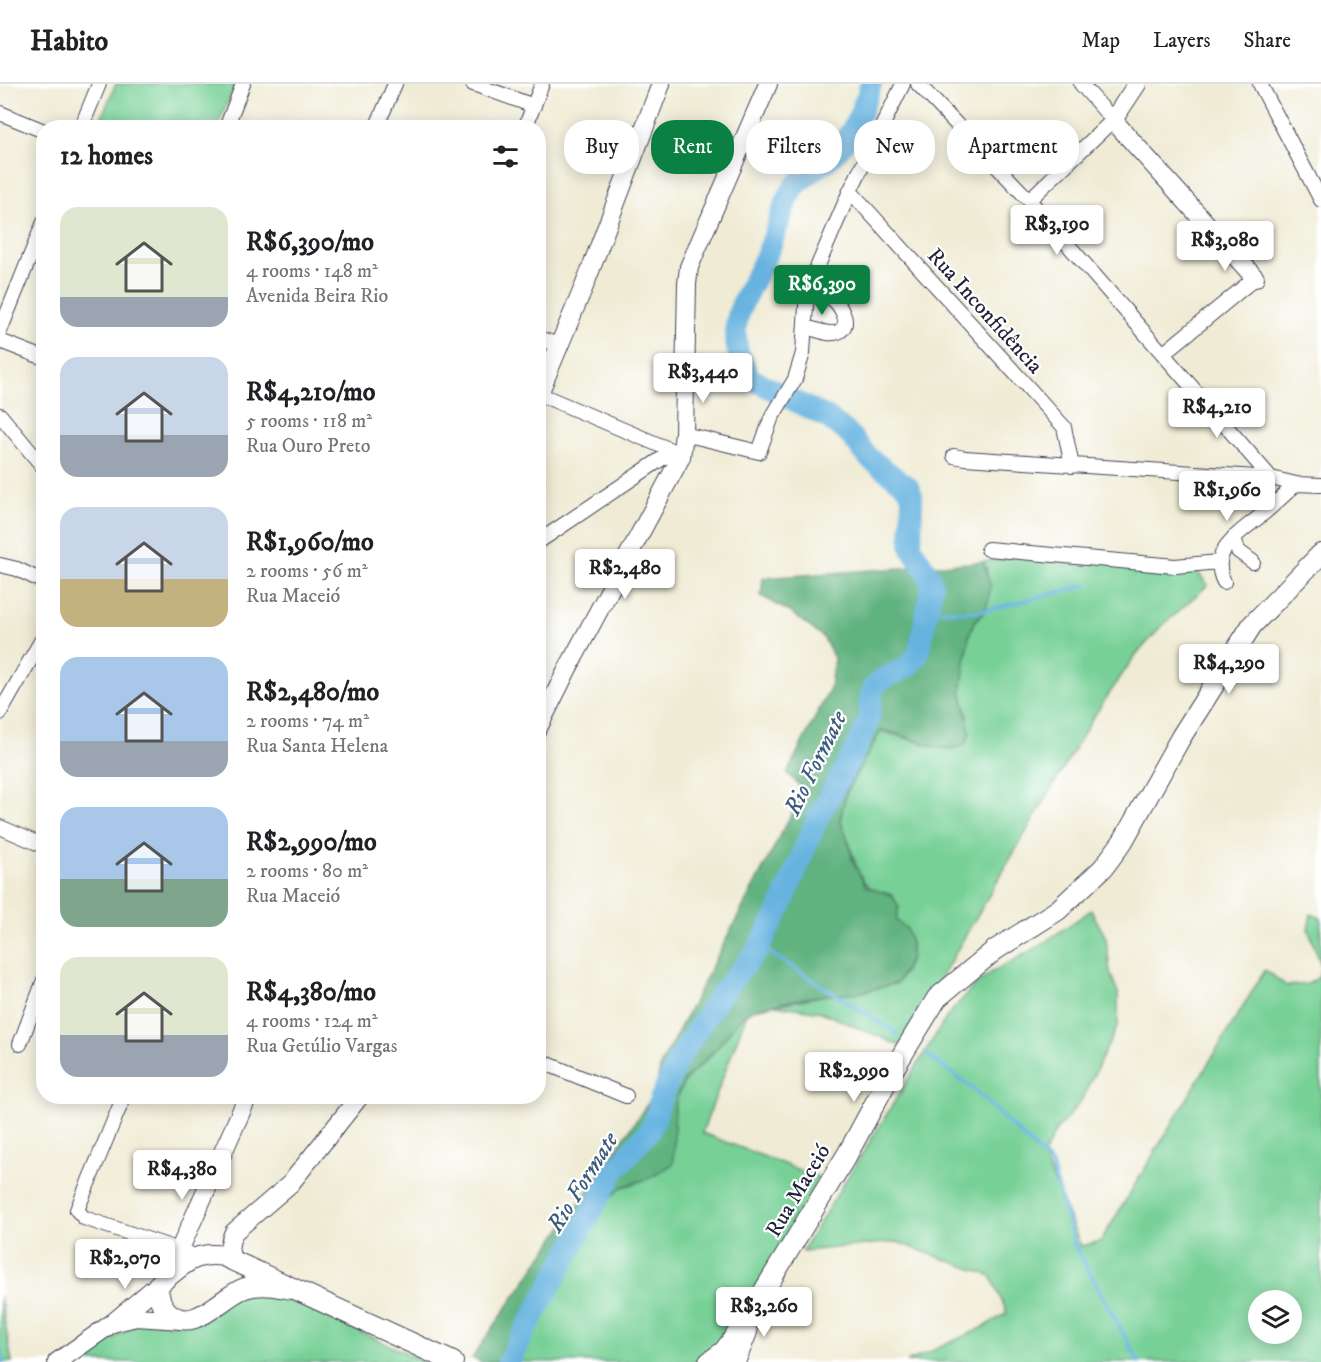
<!DOCTYPE html>
<html lang="en">
<head>
<meta charset="utf-8">
<style>
	:root { --surface:#fff; --page:#f6f6f6; --text:#202124; --muted:#757577; --line:#e0e0e0; --accent:#0b8043 }
	body { margin:0; font-family:"IM FELL DW Pica",serif; background:var(--page); color:var(--text); height:100vh; display:flex; flex-direction:column; font-size:22px; white-space:nowrap }
	* { box-sizing:border-box; margin:0 }
	p { font-size:20px; color:var(--muted) }
	.icon { flex:none; width:33px; height:33px; fill:none; stroke:currentColor; stroke-width:2; stroke-linecap:round; stroke-linejoin:round }
	.map { position:relative; flex:1; overflow:hidden }
	.drawer { position:absolute; left:36px; top:36px; width:510px; height:984px; display:flex; flex-direction:column; background:var(--surface); border-radius:24px; box-shadow:0 3px 15px #0003 }
	.drawer>* { flex:none }
	.hud { position:absolute; left:564px; top:36px; width:570px; height:54px; display:flex; gap:12px }
	.controls { position:absolute; left:1248px; top:1206px; display:grid; gap:12px }
	.controls a { display:grid; place-items:center; width:54px; height:54px; border-radius:50%; background:var(--surface); box-shadow:0 3px 15px #0003; font-size:30px }
	.price { position:absolute; translate:-50% -51px; padding:0 14px; border-radius:6px; background:#fff; color:#222; font-size:20px; line-height:39px; filter:drop-shadow(0 2px 3px #0008) }
	.price::after { content:''; position:absolute; left:50%; top:36px; width:18px; height:14px; margin-left:-9px; background:inherit; clip-path:polygon(0 0,100% 0,50% 100%) }
	.price.on { background:var(--accent); color:#fff }
	ul { padding:0; list-style:none }
	li { display:flex; align-items:center; gap:18px; height:150px; padding:0 24px }
	li span { display:grid; place-items:center; flex:none; width:168px; height:120px; border-radius:18px; color:#555 }
	li>.icon { margin-inline-start:auto }
	span .icon { width:72px; height:72px; fill:#fffc; stroke-width:1 }
	li b { font-size:26px }
	h2 { display:flex; justify-content:space-between; align-items:center; height:72px; padding:0 24px; font-size:26px }
	.pill { padding:0 21px; border-radius:24px; background:var(--surface); box-shadow:0 3px 15px #0003; font-size:21px; line-height:54px }
	.pill.on { background:var(--accent); color:#fff }
	header { display:flex; align-items:center; gap:36px; box-sizing:border-box; height:84px; padding:0 30px; background:var(--surface); border-bottom:2px solid var(--line) }
	header strong { font-size:28px }
	nav { display:flex; gap:33px; margin-inline-start:auto; font-size:21px }
	.map>svg:first-child { display:block }
	.green { fill:#77d096; stroke:#4c7968; stroke-width:1.5; fill-rule:evenodd }
	.forest { fill:#61b27f; stroke:#426a5d; stroke-width:1.5 }
	.lines { fill:none; stroke-linecap:round; stroke-linejoin:round }
	.stream { stroke:#66b3e0; stroke-width:4 }
	.river { stroke:#66b3e0; stroke-width:22 }
	.minor-casing { stroke:#414052; stroke-width:16 }
	.tertiary-casing { stroke:#414052; stroke-width:20 }
	.secondary-casing { stroke:#414052; stroke-width:22 }
	.minor { stroke:#fff; stroke-width:14 }
	.tertiary { stroke:#fff; stroke-width:18 }
	.secondary { stroke:#fff; stroke-width:20 }
	.labels { text-anchor:middle; stroke-width:4.5; stroke-linejoin:round; paint-order:stroke }
	.street-label { font-size:22px; fill:#22223b; stroke:#fff }
	.water-label { font-size:24px; font-style:italic; fill:#3d5c7d; stroke:#fff }
</style>
</head>
<body>
<header>
<strong>Habito</strong>
<nav><a>Map</a><a>Layers</a><a>Share</a></nav>
</header>
<div class="map">
<svg width="1321" height="1278" viewBox="0 0 1321 1278">
	<rect width="100%" height="100%" fill="#fff"/>
	<filter id="ink" filterUnits="userSpaceOnUse"><feTurbulence type="fractalNoise" baseFrequency=".0167" numOctaves="2"/><feDisplacementMap in="SourceGraphic" scale="12" xChannelSelector="R" yChannelSelector="G"/><feConvolveMatrix kernelMatrix="1 2 1 2 8 2 1 2 1" color-interpolation-filters="sRGB"/></filter>
	<filter id="wash" filterUnits="userSpaceOnUse"><feTurbulence type="fractalNoise" baseFrequency=".008" numOctaves="4" result="noise"/><feDisplacementMap in="SourceGraphic" scale="24" xChannelSelector="R" yChannelSelector="G"/><feGaussianBlur stdDeviation="1.35" result="paint"/><feColorMatrix in="noise" values="0 0 0 0 0 0 0 0 0 0 0 0 0 0 0 0 0 1.4 0 .05"/><feComposite in="paint" operator="in"/></filter>
	<g filter="url(#wash)">
		<rect width="100%" height="100%" fill="#efebd4"/>
		<path class="green" d="M116 0H236L217 43 97 44Z
			M1043 467 1195 485 1208 501 1162 542 1134 573 1092 635 901 962 821 928 775 921 827 911 854 910 897 899 905 887 911 874V859L896 836 899 823C865 802 860 802 850 761 847 753 841 743 841 735 842 704 866 674 881 647L939 664 952 665 968 633 961 607 969 551 974 538 984 528 987 485 983 478Z
			M1091 826 1106 854 1110 888 1118 909V941L1081 1017 1055 1048 1043 1072 1081 1162 1101 1157 1265 886 1287 902 1308 900 1318 894 1321 885V1278H907L982 1244 1007 1229 991 1192 897 1158 802 1167 948 931 971 905 992 888 1036 864ZM1258 1216H1292V1250H1258Z
			M1311 830 1321 834V881L1308 845Z
			M747 929 702 1049 823 1095 739 1233 717 1262 698 1278H506C520 1251 549 1186 577 1175L579 1162 585 1147 596 1136 602 1124 611 1113 622 1103 637 1099 674 1065C672 1042 671 1013 688 994 697 984 709 975 717 964 726 953 734 936 747 929Z
			M271 1207 426 1278H76L141 1237 172 1240 235 1211Z
			M0 1212 12 1278H0Z"/>
		<path class="forest" d="M983 478 990 500 989 515 984 528 974 538 969 551 961 607 970 648 965 661C933 673 911 648 881 647L847 706 840 737 846 750 853 777 866 803 892 811 899 823 896 836 907 845 911 859V874L897 899 854 910 827 911 798 915 756 925 743 931 715 966 685 996 678 1010 675 1024 673 1080 650 1094 622 1103 611 1113 602 1124 596 1136 585 1147 579 1162 577 1175C549 1186 520 1252 506 1278H481L472 1274 655 1009 661 980 804 706 787 689 830 604 834 574 823 553 790 528 761 512 763 494Z"/>
		<g class="lines">
			<path class="stream" d="M928 525 964 528 983 527 1087 501
				M759 862 896 949
				M927 971 975 1006 1051 1080 1075 1162 1139 1278
				M0 1263 3 1278"/>
			<path class="river" d="M508 1278 614 1087 649 1047 654 1038 660 1016 679 974 720 911 756 868 780 825 817 735 864 649 869 633 871 612 874 603 881 596 909 582 919 568 932 502 930 493 911 463 912 411 908 403 869 374 848 349 828 334 750 294C716 239 750 212 770 163 777 145 782 124 791 108 800 93 817 86 829 75 850 58 863 25 871 0"/>
		</g>
	</g>
	<g filter="url(#ink)">
		<g class="lines">
			<defs>
				<path id="minor" d="M473 0 534 22
					M918 0 1029 116 1271 394 1296 400 1321 401
					M1260 0 1321 116
					M0 29 44 47
					M81 44 99 0
					M226 44 243 0
					M376 44 395 0
					M525 44 542 0
					M850 107 1064 343 1072 382
					M1029 116 1113 36 1081 0
					M806 243C815 245 829 252 838 248 854 241 839 219 830 213 824 208 815 208 807 207
					M0 247 44 138
					M538 254 560 261
					M0 257 44 274
					M1163 270 1255 194
					M539 310 678 369
					M0 331 44 384
					M684 350 759 368 771 335 795 295 803 269 807 207 850 107 903 0
					M954 372 965 374 1271 394
					M1234 453 1238 467 1253 478
					M538 458 673 367
					M988 465 1175 482 1219 478
					M0 481 17 485 44 498
					M1224 498C1207 465 1243 447 1264 429 1275 420 1285 410 1296 400
					M0 629 44 552
					M0 743 44 762
					M20 960 44 896
					M538 976 626 1012
					M124 1012 77 1126 84 1134 188 1169"/>
				<path id="tertiary" d="M1137 0 1113 36 1255 194
					M538 312 585 200 661 0
					M538 644 568 584 681 373 684 350 687 200 689 183 768 0
					M232 1176C228 1165 229 1159 234 1148L290 1100 360 1012
					M173 1188 179 1167 248 1012
					M116 1238 136 1233 182 1236
					M57 1278 114 1238 158 1201"/>
				<path id="secondary" d="M292 1205C276 1202 261 1199 245 1204 221 1212 193 1253 167 1227 160 1220 158 1211 158 1201 180 1183 193 1167 223 1172L453 1278
					M709 1278 724 1267 742 1243 848 1069 893 986 937 914 995 866 1058 826 1103 784 1123 757 1181 653 1252 541 1321 470
					M735 1278 747 1248"/>
			</defs>
			<use href="#minor" class="minor-casing"/>
			<use href="#tertiary" class="tertiary-casing"/>
			<use href="#secondary" class="secondary-casing"/>
			<use href="#minor" class="minor"/>
			<use href="#tertiary" class="tertiary"/>
			<use href="#secondary" class="secondary"/>
		</g>
	</g>
	<g class="labels">
		<g class="street-label">
			<text transform="translate(986 226) rotate(48)" y="8">Rua Inconfidência</text>
			<text transform="translate(797 1106) rotate(-59)" y="8">Rua Maceió</text>
		</g>
		<g class="water-label">
			<text transform="translate(815 679) rotate(-64)" y="8">Rio Formate</text>
			<text transform="translate(582 1098) rotate(-58)" y="8">Rio Formate</text>
		</g>
	</g>
</svg>
<div class="controls">
<a><svg class="icon" aria-label="layers" viewBox="0 0 24 24"><path d="M12 4l9 5-9 5-9-5zM3 14l9 5 9-5"/></svg></a>
</div>
<b class="price" style="left:1057px;top:172px">R$3,190</b>
<b class="price" style="left:1225px;top:188px">R$3,080</b>
<b class="price on" style="left:822px;top:232px">R$6,390</b>
<b class="price" style="left:703px;top:320px">R$3,440</b>
<b class="price" style="left:1217px;top:355px">R$4,210</b>
<b class="price" style="left:1227px;top:438px">R$1,960</b>
<b class="price" style="left:625px;top:516px">R$2,480</b>
<b class="price" style="left:1229px;top:611px">R$4,290</b>
<b class="price" style="left:854px;top:1019px">R$2,990</b>
<b class="price" style="left:182px;top:1117px">R$4,380</b>
<b class="price" style="left:125px;top:1206px">R$2,070</b>
<b class="price" style="left:764px;top:1254px">R$3,260</b>
<div class="hud">
<a class="pill">Buy</a>
<a class="pill on">Rent</a>
<a class="pill">Filters</a>
<a class="pill">New</a>
<a class="pill">Apartment</a>
</div>
<section class="drawer">
<h2>12 homes<svg class="icon" aria-label="filters" viewBox="0 0 24 24"><path d="M4 7h16M4 17h16"/><circle cx="9" cy="7" r="2"/><circle cx="15" cy="17" r="2"/></svg></h2>
<ul>
<li><span style="background:linear-gradient(#dfe7d0 75%,#9aa5b1 0)"><svg class="icon" aria-label="home" viewBox="0 0 24 24"><path d="M3 11l9-7 9 7M6 9v11h12V9"/></svg></span><div><b>R$6,390/mo</b><p>4 rooms · 148 m²</p><p>Avenida Beira Rio</p></div></li>
<li><span style="background:linear-gradient(#c9d6e8 65%,#9aa5b1 0)"><svg class="icon" aria-label="home" viewBox="0 0 24 24"><path d="M3 11l9-7 9 7M6 9v11h12V9"/></svg></span><div><b>R$4,210/mo</b><p>5 rooms · 118 m²</p><p>Rua Ouro Preto</p></div></li>
<li><span style="background:linear-gradient(#c9d6e8 60%,#c2b280 0)"><svg class="icon" aria-label="home" viewBox="0 0 24 24"><path d="M3 11l9-7 9 7M6 9v11h12V9"/></svg></span><div><b>R$1,960/mo</b><p>2 rooms · 56 m²</p><p>Rua Maceió</p></div></li>
<li><span style="background:linear-gradient(#a9c7e8 70%,#9aa5b1 0)"><svg class="icon" aria-label="home" viewBox="0 0 24 24"><path d="M3 11l9-7 9 7M6 9v11h12V9"/></svg></span><div><b>R$2,480/mo</b><p>2 rooms · 74 m²</p><p>Rua Santa Helena</p></div></li>
<li><span style="background:linear-gradient(#a9c7e8 60%,#7fa58c 0)"><svg class="icon" aria-label="home" viewBox="0 0 24 24"><path d="M3 11l9-7 9 7M6 9v11h12V9"/></svg></span><div><b>R$2,990/mo</b><p>2 rooms · 80 m²</p><p>Rua Maceió</p></div></li>
<li><span style="background:linear-gradient(#dfe7d0 65%,#9aa5b1 0)"><svg class="icon" aria-label="home" viewBox="0 0 24 24"><path d="M3 11l9-7 9 7M6 9v11h12V9"/></svg></span><div><b>R$4,380/mo</b><p>4 rooms · 124 m²</p><p>Rua Getúlio Vargas</p></div></li>
</ul>
</section>
</div>
</body>
</html>
